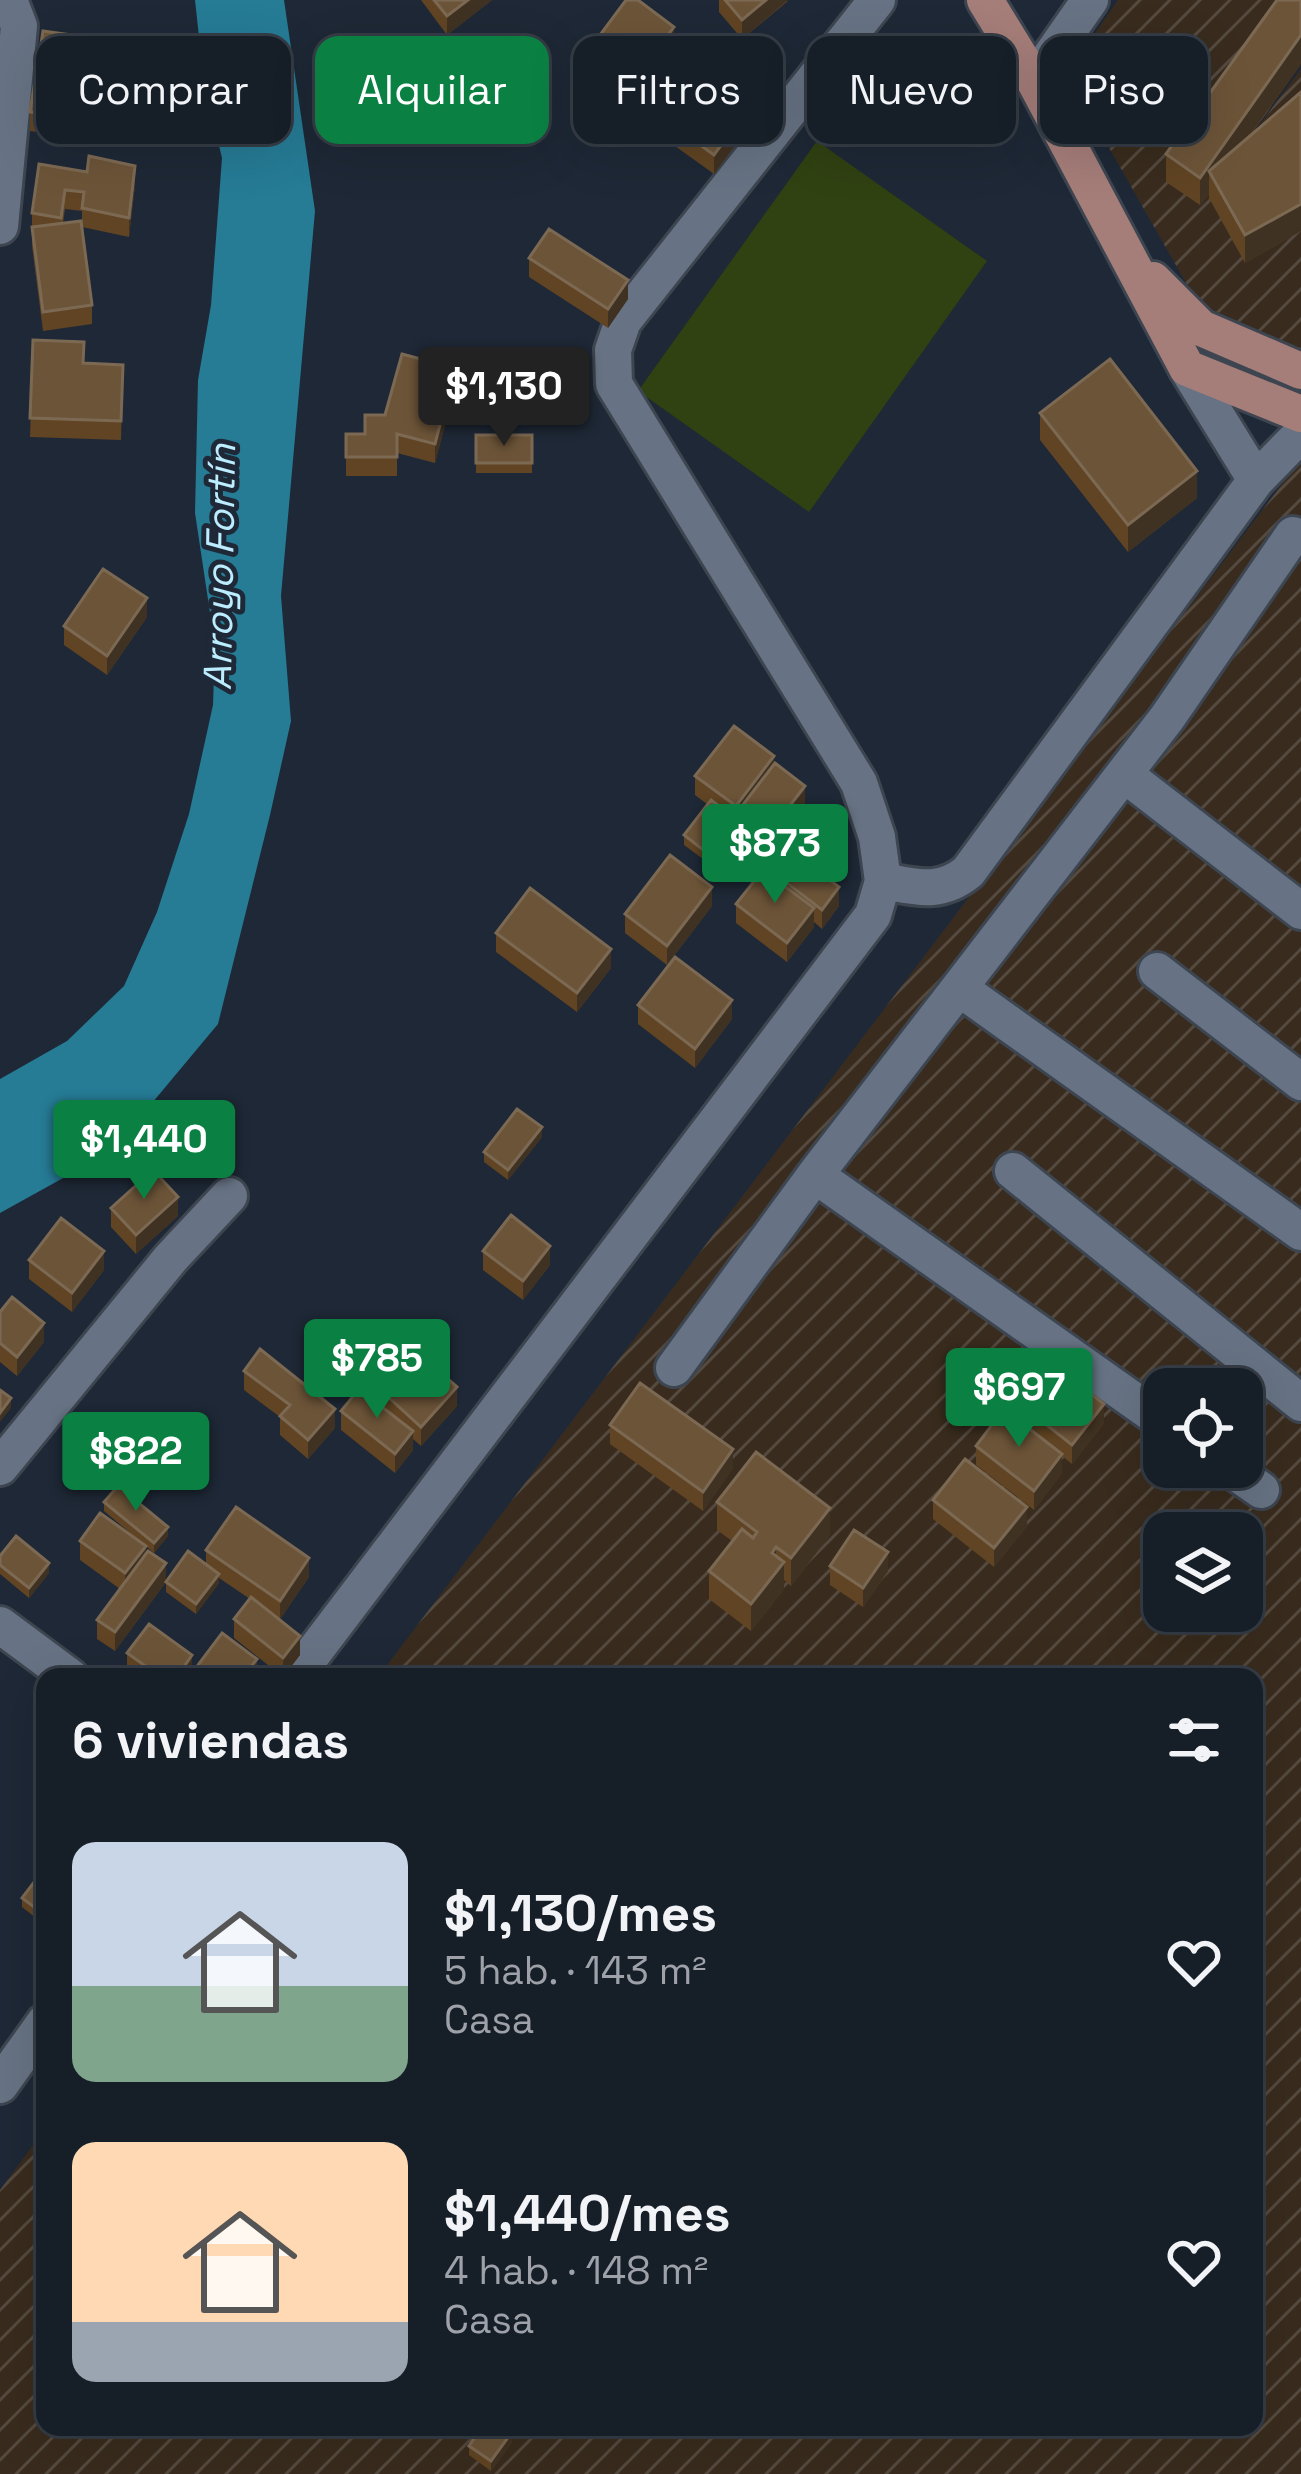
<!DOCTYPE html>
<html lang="es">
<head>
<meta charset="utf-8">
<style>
	:root { --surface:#161e28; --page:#232b34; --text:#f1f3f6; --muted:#9ea2a8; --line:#353c45; --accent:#0b8043 }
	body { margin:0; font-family:"Space Grotesk",sans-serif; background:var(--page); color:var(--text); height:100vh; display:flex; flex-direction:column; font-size:45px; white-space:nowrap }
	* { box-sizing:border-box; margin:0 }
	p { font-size:39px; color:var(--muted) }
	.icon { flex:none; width:66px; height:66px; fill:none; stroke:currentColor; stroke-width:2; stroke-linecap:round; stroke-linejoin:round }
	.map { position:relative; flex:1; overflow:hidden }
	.sheet { position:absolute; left:36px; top:1668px; width:1227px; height:768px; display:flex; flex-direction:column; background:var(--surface); border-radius:24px; box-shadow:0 12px 48px #0002,0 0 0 3px var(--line) }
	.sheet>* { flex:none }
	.top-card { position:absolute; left:36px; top:36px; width:1230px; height:108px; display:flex; gap:24px }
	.controls { position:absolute; left:1143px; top:1368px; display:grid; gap:24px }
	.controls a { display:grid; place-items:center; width:120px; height:120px; border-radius:24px; background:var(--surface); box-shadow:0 12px 48px #0002,0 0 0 3px var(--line); font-size:60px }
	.price { position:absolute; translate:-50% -102px; padding:0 27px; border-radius:12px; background:var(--accent); color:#fff; font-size:39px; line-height:78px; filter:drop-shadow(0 3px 6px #0008) }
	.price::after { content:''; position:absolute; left:50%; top:72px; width:36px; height:27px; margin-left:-18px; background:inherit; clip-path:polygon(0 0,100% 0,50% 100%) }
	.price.selected { background:#222; color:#fff }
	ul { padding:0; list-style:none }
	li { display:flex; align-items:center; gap:36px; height:300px; padding:0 36px }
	li span { display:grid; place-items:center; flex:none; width:336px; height:240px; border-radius:24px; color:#555 }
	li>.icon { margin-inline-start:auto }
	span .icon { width:144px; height:144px; fill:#fffc; stroke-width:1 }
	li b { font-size:51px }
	h2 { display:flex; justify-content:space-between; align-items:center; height:144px; padding:0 36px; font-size:51px }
	.chip { padding:0 42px; border-radius:24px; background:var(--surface); box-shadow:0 12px 48px #0002,0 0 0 3px var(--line); font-size:42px; line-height:108px }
	.chip.selected { background:var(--accent); color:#fff }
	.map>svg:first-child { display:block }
	.industrial { fill:url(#industrial-furrows); fill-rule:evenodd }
	.garden { fill:#304112 }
	.water { fill:#267b95 }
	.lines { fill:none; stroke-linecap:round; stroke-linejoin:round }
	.minor-casing { stroke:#3d4550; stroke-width:42 }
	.major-casing { stroke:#3d4550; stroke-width:42 }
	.minor { stroke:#677384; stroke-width:36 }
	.major { stroke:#a57d79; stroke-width:36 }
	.wall { fill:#604423; fill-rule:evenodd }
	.shaded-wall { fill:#403222 }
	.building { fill:#6c5438; stroke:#7c6953; stroke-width:3 }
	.labels { text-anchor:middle; stroke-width:10; stroke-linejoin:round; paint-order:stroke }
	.water-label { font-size:39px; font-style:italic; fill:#bcedff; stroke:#1e2836 }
</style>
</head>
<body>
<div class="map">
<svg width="1301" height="2474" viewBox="0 0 1301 2474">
	<defs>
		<pattern id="industrial-furrows" width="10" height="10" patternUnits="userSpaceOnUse" patternTransform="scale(3)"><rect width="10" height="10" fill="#392c1e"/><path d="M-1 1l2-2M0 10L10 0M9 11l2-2" fill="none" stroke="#554a3f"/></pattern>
	</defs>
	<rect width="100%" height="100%" fill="#1e2836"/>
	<path class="industrial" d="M1118 0H1301V65L1212 189 1301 69V349L1208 308 1190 290 1067 74Z
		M1301 459V2474H0V2190L45 2129V2427H1254V1677H378ZM1164 1389H1242V1467H1164ZM1164 1533H1242V1611H1164Z"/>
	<path class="garden" d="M817 141 987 261 809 512 638 391Z"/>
	<path class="water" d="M195 0H284L315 211 281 596 291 721 270 815 218 1024 112 1151 0 1213V1079L67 1041 124 986 157 912 189 814 213 705 215 646 195 513 198 380 211 305 222 158 204 83Z"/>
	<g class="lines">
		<defs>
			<path id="minor" d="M877 0 623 321 613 350 614 384 859 783 877 837 883 881
				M1034 80 1090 0
				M0 226 19 26 9 0
				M1187 368 1256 480
				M1124 774 1301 911
				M1157 971 1301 1082
				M959 988 1301 1232
				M1013 1171 1301 1403
				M815 1175 1164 1422
				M674 1368 815 1175 1167 718 1293 535
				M0 1467 171 1258 229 1196
				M1228 1467 1261 1490
				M0 1625 70 1677
				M295 1677 873 915 883 881C917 887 939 895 968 872L1256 480 1301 434
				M0 2085 45 2022"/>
			<path id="major" d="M985 0 1034 80 1187 368 1301 414
				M1153 280 1201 328 1301 371"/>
		</defs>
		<use href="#minor" class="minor-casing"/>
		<use href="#major" class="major-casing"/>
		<use href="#minor" class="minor"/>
		<use href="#major" class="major"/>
	</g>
	<path class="wall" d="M421 0H492L447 35Z
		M719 0 788 1 742 39 719 12Z
		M1301 0V63L1250 136 1301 92V231L1245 263 1209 198V194L1200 205 1166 182V154Z
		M674 46 626 109 583 77V58Z
		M122 61 118 94 85 89 80 138 30 131V112L38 75V64Z
		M636 99 752 122 714 174 636 118Z
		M39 164 135 185 129 237 82 227 92 305V324L43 331 32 246V213ZM65 209 82 211V225L63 223Z
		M529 258 628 299 608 328 529 277Z
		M33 340 84 364 123 365 121 440 30 437Z
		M455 387 435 463 397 453V476H346V434H365L385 415Z
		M1040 413 1197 498 1128 552 1040 440Z
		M476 435H532V473H476Z
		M147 617 107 675 64 645V626Z
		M774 764 805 805 772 848 742 825V818L736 825 734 824V827L707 862 684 845V835L707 804 695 795V776Z
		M766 867 839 906 822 929 814 922V927L787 962 736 923V904L766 872Z
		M712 906 667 965 625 933V914Z
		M496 933 611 968 577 1012 496 952Z
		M638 1005 732 1019 695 1068 638 1024Z
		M542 1137 508 1180 484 1162V1152Z
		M111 1208 178 1216 136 1254 111 1227Z
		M483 1251 550 1265 523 1300 483 1270Z
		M29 1260 104 1270 72 1312 29 1279Z
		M0 1312 44 1342 17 1376 0 1362Z
		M244 1371 335 1428 308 1459 280 1435V1417L244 1390Z
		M373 1383 457 1406 421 1446 413 1439V1450L395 1473 341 1430V1411L373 1400Z
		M1010 1396 1104 1423 1072 1464 1062 1456V1473L1034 1510 976 1465V1446L1010 1413Z
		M610 1425 733 1468 703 1511 610 1444Z
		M933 1500 1027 1526 994 1567 933 1519Z
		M104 1502 168 1536 154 1553 104 1511Z
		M717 1502 830 1535 791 1586 784 1580V1589L751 1631 709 1599V1571L732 1541 717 1530Z
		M80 1541 146 1554 166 1582 115 1651 97 1639V1620L120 1589 80 1560Z
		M206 1550 309 1577 280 1619 300 1655 283 1677 234 1638V1619L250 1599 219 1578V1583L196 1614 166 1592V1582L206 1564Z
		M0 1556 49 1573 29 1598 0 1574Z
		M830 1566 888 1571 863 1607 830 1585Z
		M127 1653 192 1672 257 1677H135L127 1672Z
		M45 1876V1925L22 1907V1898Z
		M368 2427H390L383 2437Z
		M512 2442 491 2471 469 2455V2446Z"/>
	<path class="shaded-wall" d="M468 0H492L447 35V16Z
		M766 0H788L742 39V20Z
		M674 27V46L626 109V90Z
		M1301 35V63L1216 183 1209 171V194L1200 205V178Z
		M122 42V61L118 94V75Z
		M85 81V100L80 138V119Z
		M752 103V122L714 174V155Z
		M135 166V185L129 237V218Z
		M1301 204V231L1245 263V235Z
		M628 280V299L608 328V309Z
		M455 368V387L435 463V444Z
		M1197 471V498L1128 552V525Z
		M147 598V617L107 675V656Z
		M774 756V775L742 806V818L736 825V806Z
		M805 786V805L772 848V829Z
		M734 817V827L707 862V853Z
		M712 887V906L667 965V946Z
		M839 887V906L822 929V910Z
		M814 908V927L787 962V943Z
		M611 949V968L577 1012V993Z
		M732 1000V1019L695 1068V1049Z
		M542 1127V1137L508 1180V1170Z
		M178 1197V1216L136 1254V1235Z
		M550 1246V1265L523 1300V1281Z
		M104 1251V1270L72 1312V1293Z
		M44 1323V1342L17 1376V1357Z
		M457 1387V1406L421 1446V1427Z
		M11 1398V1408L0 1422V1413Z
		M1104 1404V1423L1072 1464V1445Z
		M335 1409V1428L308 1459V1440Z
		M413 1431V1450L395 1473V1454Z
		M733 1449V1468L703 1511V1492Z
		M1062 1454V1473L1034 1510V1491Z
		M1027 1507V1526L994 1567V1548Z
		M830 1508V1535L791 1586V1558Z
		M168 1527V1536L154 1553V1543Z
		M146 1546V1565L125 1592V1573Z
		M776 1547V1571L784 1562V1589L751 1631V1604Z
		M888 1552V1571L863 1607V1588Z
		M309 1558V1577L280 1620V1601Z
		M49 1563V1573L29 1598V1588Z
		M166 1563V1582L115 1651V1632Z
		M219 1574V1583L196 1614V1604Z
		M300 1636V1655L283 1677V1658Z
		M192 1655V1674L190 1677H177Z
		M257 1659V1677H243Z
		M512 2432V2442L491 2471V2461Z"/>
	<path class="building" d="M434 0H468L447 16Z
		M626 0H638L674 27 626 90 583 58Z
		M725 0H766L742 20Z
		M1277 0H1301V35L1200 178 1166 154Z
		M43 31 122 42 118 75 38 64Z
		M669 56 704 83 711 74 752 103 714 155 636 99Z
		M36 74 85 81 80 119 30 112Z
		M1301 92V204L1245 235 1209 171Z
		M89 156 135 166 129 218 82 208 84 192 65 190 61 218 32 213 39 164 87 172Z
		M81 221 92 305 43 312 32 227Z
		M549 229 628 280 608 309 529 258Z
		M33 340 84 342 83 363 123 365 121 421 30 418Z
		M402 354 455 368 435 444 397 434V457H346V434H365V415H385Z
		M1110 359 1197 471 1128 525 1040 413Z
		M476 435H532V463H476Z
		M103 569 147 598 107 656 64 626Z
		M734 726 774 756 736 806 695 776Z
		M775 763 805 786 772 829 742 806Z
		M711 800 734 817 707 853 684 835Z
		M783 844 839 887 822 910 766 867Z
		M670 855 712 887 667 946 625 914Z
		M763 870 814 908 787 943 736 904Z
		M530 888 611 949 577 993 496 933Z
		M675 957 732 1000 695 1049 638 1005Z
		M517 1109 542 1127 508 1170 484 1152Z
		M153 1170 178 1197 136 1235 111 1208Z
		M511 1215 550 1246 523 1281 483 1251Z
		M61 1218 104 1251 72 1293 29 1260Z
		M12 1297 44 1323 17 1357 0 1343V1312Z
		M408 1344 457 1387 421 1427 373 1383Z
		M260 1349 335 1409 308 1440 280 1416 290 1405 244 1371Z
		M1041 1355 1104 1404 1072 1445 1010 1396Z
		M640 1383 733 1449 703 1492 610 1425Z
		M359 1389 413 1431 395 1454 341 1411Z
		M0 1390 11 1398 0 1413Z
		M1004 1409 1062 1454 1034 1491 976 1446Z
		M756 1452 830 1508 791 1558 776 1547 772 1553 784 1562 751 1604 709 1571 742 1529 753 1538 757 1532 717 1502Z
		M965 1459 1027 1507 994 1548 933 1500Z
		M118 1486 168 1527 154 1543 104 1502Z
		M236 1507 309 1558 280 1601 206 1550Z
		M100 1513 146 1546 125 1573 80 1541Z
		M854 1530 888 1552 863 1588 830 1566Z
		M16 1536 49 1563 29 1588 0 1565V1556Z
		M148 1551 166 1563 115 1632 97 1620Z
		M188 1551 219 1574 196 1604 166 1582Z
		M251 1597 300 1636 283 1658 234 1619Z
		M149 1624 192 1655 177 1677H161L127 1653Z
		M222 1633 257 1659 243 1677H189Z
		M41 1873 45 1876V1915L22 1898Z
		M482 2427H504L512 2432 491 2461 469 2446Z"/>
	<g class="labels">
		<g class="water-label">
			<text transform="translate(219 567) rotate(-89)" y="14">Arroyo Fortín</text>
		</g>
	</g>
</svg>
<div class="controls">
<a><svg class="icon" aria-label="locate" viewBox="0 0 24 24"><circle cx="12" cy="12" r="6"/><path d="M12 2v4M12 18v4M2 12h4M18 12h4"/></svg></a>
<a><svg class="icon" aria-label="layers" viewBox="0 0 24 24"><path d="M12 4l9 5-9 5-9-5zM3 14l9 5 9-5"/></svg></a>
</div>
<b class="price selected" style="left:504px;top:449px">$1,130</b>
<b class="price" style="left:775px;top:906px">$873</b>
<b class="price" style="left:144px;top:1202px">$1,440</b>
<b class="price" style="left:377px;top:1421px">$785</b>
<b class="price" style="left:1019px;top:1450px">$697</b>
<b class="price" style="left:136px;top:1514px">$822</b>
<div class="top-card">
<a class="chip">Comprar</a>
<a class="chip selected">Alquilar</a>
<a class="chip">Filtros</a>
<a class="chip">Nuevo</a>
<a class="chip">Piso</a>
</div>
<section class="sheet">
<h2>6 viviendas<svg class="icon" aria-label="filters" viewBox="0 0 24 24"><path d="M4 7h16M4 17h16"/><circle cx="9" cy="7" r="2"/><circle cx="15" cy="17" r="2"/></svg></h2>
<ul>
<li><span style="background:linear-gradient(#c9d6e8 60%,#7fa58c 0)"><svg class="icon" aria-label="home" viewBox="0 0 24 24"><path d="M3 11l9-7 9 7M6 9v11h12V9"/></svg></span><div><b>$1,130/mes</b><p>5 hab. · 143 m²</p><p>Casa</p></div><svg class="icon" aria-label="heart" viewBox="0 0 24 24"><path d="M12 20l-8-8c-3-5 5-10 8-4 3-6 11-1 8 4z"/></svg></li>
<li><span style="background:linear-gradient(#ffd9b3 75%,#9aa5b1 0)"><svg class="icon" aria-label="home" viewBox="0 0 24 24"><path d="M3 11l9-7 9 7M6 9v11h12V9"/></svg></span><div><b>$1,440/mes</b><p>4 hab. · 148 m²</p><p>Casa</p></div><svg class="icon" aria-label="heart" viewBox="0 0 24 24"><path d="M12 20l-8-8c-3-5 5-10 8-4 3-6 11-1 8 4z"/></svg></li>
</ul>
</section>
</div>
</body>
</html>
